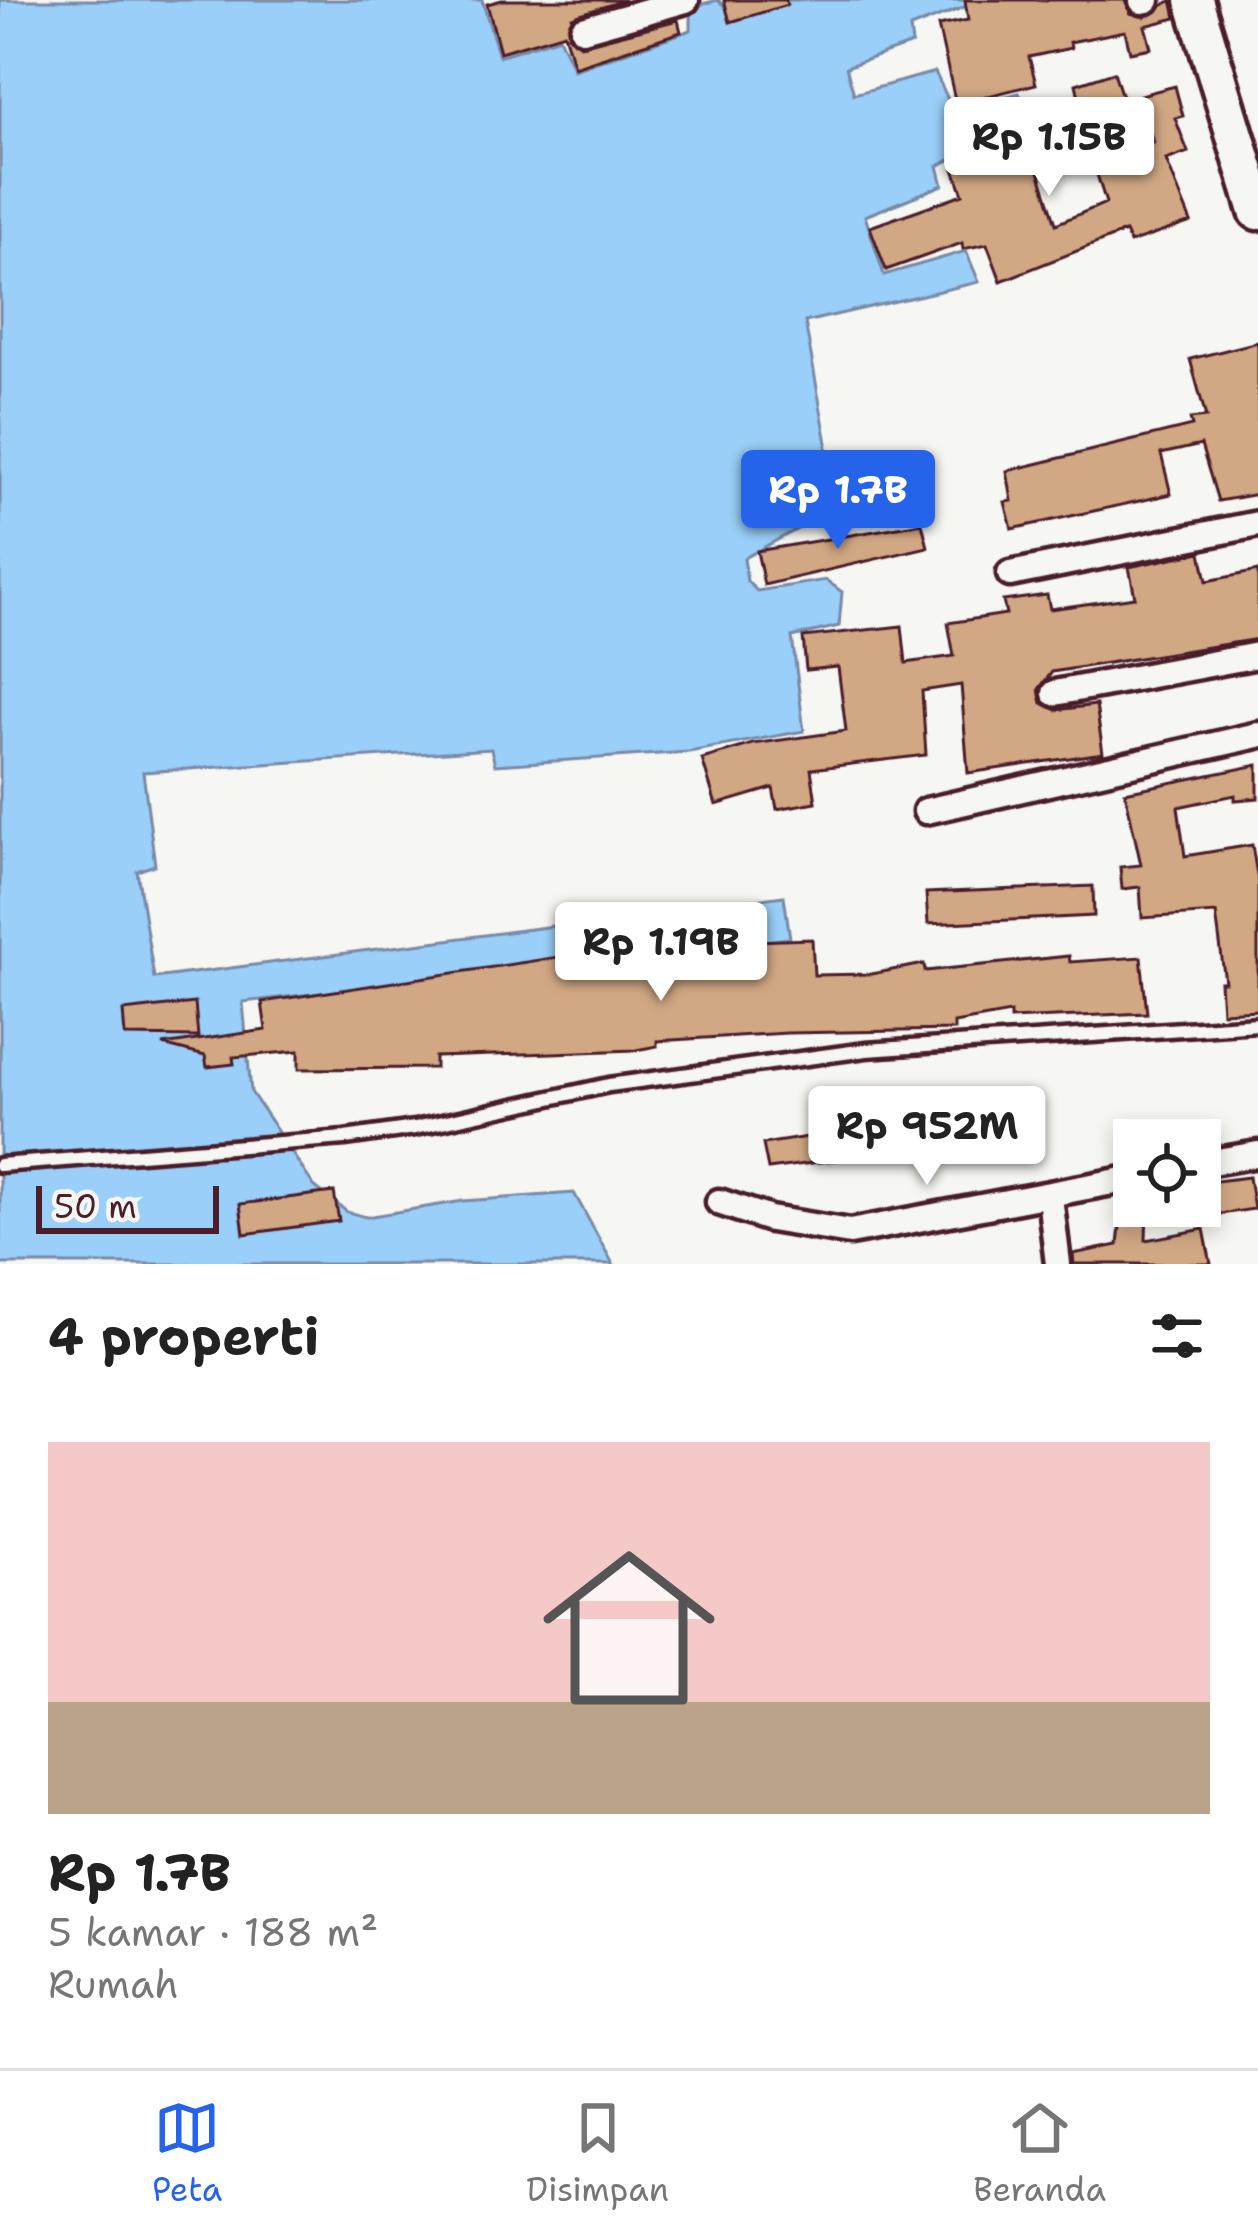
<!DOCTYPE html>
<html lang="id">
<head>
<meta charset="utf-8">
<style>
	:root { --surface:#fff; --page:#f6f6f6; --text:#222; --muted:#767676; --line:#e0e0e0; --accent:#2563eb }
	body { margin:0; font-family:"Shantell Sans",sans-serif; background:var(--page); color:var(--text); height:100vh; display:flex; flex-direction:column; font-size:45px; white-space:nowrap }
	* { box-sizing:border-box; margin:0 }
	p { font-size:39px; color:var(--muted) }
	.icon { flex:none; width:66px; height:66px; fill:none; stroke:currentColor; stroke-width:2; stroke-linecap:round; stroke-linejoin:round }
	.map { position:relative; height:1264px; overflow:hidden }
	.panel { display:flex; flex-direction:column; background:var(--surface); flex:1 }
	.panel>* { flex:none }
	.tools { position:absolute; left:1113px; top:1119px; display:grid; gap:24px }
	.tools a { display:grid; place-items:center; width:108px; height:108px; border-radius:0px; background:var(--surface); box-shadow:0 6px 18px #0003; font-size:60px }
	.scale { position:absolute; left:36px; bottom:30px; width:183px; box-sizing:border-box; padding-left:12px; border:6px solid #4a1f2b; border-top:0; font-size:33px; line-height:42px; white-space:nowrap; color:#4a1f2b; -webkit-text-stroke:9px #f6f6f2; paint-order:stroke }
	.price { position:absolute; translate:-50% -102px; padding:0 27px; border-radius:12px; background:#fff; color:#222; font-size:39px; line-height:78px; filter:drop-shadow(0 3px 6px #0008) }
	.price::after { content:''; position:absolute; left:50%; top:72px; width:36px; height:27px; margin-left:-18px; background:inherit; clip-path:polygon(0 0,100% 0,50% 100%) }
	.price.active { background:var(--accent); color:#fff }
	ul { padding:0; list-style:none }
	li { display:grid; align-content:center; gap:24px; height:636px; padding:0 48px }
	li span { display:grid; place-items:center; height:372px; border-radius:0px; color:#555 }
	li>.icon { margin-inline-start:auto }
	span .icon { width:216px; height:216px; fill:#fffc; stroke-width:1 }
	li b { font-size:51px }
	h2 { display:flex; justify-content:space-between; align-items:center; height:144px; padding:0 48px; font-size:51px }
	.tabs { display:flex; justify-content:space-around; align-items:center; height:168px; border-top:3px solid var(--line); background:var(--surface); font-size:33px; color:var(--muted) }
	.tabs a { display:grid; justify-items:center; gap:6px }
	.tabs .active { color:var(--accent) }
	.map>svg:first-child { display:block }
	.water { fill:#99cff8; stroke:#7989a6; stroke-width:3 }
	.building { fill:#d2a884; stroke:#4a1f2b; stroke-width:3 }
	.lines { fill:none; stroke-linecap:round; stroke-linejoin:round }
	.lane-casing { stroke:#4a1f2b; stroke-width:21 }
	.street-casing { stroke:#4a1f2b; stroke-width:33 }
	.secondary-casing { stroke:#4a1f2b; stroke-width:45 }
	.lane { stroke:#f6f6f2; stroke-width:12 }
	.street { stroke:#f6f6f2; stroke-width:24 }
	.secondary { stroke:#f6f6f2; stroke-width:36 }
</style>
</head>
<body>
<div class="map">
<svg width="1258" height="1264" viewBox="0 0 1258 1264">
	<rect width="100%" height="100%" fill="#f6f6f2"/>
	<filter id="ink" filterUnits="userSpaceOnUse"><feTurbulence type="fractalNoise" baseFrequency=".00833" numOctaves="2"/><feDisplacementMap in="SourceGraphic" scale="24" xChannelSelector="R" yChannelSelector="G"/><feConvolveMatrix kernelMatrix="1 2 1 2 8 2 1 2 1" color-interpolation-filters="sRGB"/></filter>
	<g filter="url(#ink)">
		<path class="water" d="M0 0H482L499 56 559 37 574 70 691 30V7L718 0 733 15 785 0H971L972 4 910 28 912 44 846 67 854 94 935 72 953 110 1019 93 1031 120 938 166 943 185 865 216 884 275 966 251 979 282 805 322 827 443 816 519 744 558 747 581 757 591 826 580 842 592 839 626 792 637 804 731 689 752 495 765 491 749 143 772 155 865 137 871 154 978 784 896 790 938 243 1002 251 1092 314 1186 347 1212 366 1217 463 1201 574 1193 613 1264H0Z"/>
		<path class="building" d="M502 0H625L572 17 568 35 580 45 678 20 681 32 574 67 564 33 500 52 487 4Z
			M724 0H786L787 5 730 22Z
			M965 0H1126L1130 13 1144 17 1172 0 1176 18 1145 26 1151 48 1130 52 1125 31 1070 42 1071 48 1029 57 1036 84 956 104 938 26 968 20Z
			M1114 72 1122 97 1082 110 1076 84Z
			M1175 86 1183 116 1175 118 1188 152 1166 160 1191 222 1130 243 1125 232 1001 281 987 244 963 249 962 243 886 270 870 227 963 194 954 169 1016 148 1013 137 1038 130 1041 140 1094 124 1103 152 1039 171 1056 224 1106 203 1093 162 1153 143 1140 95Z
			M1258 342V494L1218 501 1201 445 1161 454 1171 494 1012 529 1005 502 1012 501 1007 471 1192 426 1190 419 1206 417 1190 359Z
			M922 523 928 547 764 585 757 551Z
			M1201 552 1207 581 1258 571V639L1052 672 1039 689 1042 703 1057 710 1096 705 1103 753 968 773 961 685 922 691 926 755 811 769 816 802 777 809 773 788 716 805 702 759 753 744 846 731 838 667 806 670 803 637 902 626 906 663 954 656 948 623 1006 614 1003 601 1047 595 1050 609 1135 597 1129 567Z
			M1258 765V798L1235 800V795L1178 807 1185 856 1252 845 1258 881V1010L1222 1012 1220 982H1225L1216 913 1142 918 1140 887 1122 889 1120 867 1141 865 1125 792Z
			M1093 886 1094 916 928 924 926 893Z
			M753 937 754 941 812 939 814 975 871 974 924 964 925 971 1069 956 1070 962 1141 957 1147 1013 1010 1019V1013L954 1023V1030L787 1033 657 1041V1046L636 1050 435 1057V1068L299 1069V1051L233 1057 234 1064 207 1067 205 1056 163 1045 266 1030 262 1002 612 949V945Z
			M195 1003 198 1037 125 1036 123 1011Z
			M897 1123 900 1151 768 1169 763 1144Z
			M1249 1177 1254 1209 1200 1217V1183Z
			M334 1192 339 1221 244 1234 240 1204Z
			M1122 1207 1147 1208 1146 1240 1204 1229 1211 1264H1074L1073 1254 1118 1245Z"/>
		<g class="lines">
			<defs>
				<path id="lane" d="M0 1165 345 1138 415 1128 609 1085 866 1050 1258 1024"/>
				<path id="street" d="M1142 1 1147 0
					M583 29 686 0
					M1010 574 1258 524
					M1055 693 1258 655
					M926 811 1258 735
					M1200 1164 1258 1154
					M1050 1197 1058 1264
					M719 1202 770 1219 850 1232 1134 1178"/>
				<path id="secondary" d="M1194 0 1258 211"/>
			</defs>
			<use href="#lane" class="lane-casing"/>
			<use href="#street" class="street-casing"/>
			<use href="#secondary" class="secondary-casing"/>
			<use href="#lane" class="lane"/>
			<use href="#street" class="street"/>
			<use href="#secondary" class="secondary"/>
		</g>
	</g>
</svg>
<div class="tools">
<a><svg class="icon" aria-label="locate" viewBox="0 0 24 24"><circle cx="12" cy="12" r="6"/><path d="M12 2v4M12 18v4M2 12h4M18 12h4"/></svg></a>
</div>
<div class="scale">50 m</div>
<b class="price" style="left:1049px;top:199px">Rp 1.15B</b>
<b class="price active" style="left:838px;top:552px">Rp 1.7B</b>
<b class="price" style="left:661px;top:1004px">Rp 1.19B</b>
<b class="price" style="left:927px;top:1188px">Rp 952M</b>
</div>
<section class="panel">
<h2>4 properti<svg class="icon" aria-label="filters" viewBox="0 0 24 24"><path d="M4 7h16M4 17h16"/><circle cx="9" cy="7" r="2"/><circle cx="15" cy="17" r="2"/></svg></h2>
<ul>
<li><span style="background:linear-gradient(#f6c9c9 70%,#b9a48a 0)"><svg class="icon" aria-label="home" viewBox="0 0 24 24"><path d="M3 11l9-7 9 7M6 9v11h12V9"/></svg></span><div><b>Rp 1.7B</b><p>5 kamar · 188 m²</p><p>Rumah</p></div></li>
</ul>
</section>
<nav class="tabs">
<a class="active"><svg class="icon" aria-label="map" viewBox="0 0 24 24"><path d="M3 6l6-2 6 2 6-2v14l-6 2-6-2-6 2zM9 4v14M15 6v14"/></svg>Peta</a>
<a><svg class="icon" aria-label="saved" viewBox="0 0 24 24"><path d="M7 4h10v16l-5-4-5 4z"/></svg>Disimpan</a>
<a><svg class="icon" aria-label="home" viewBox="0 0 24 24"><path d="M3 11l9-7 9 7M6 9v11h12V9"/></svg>Beranda</a>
</nav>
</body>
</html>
